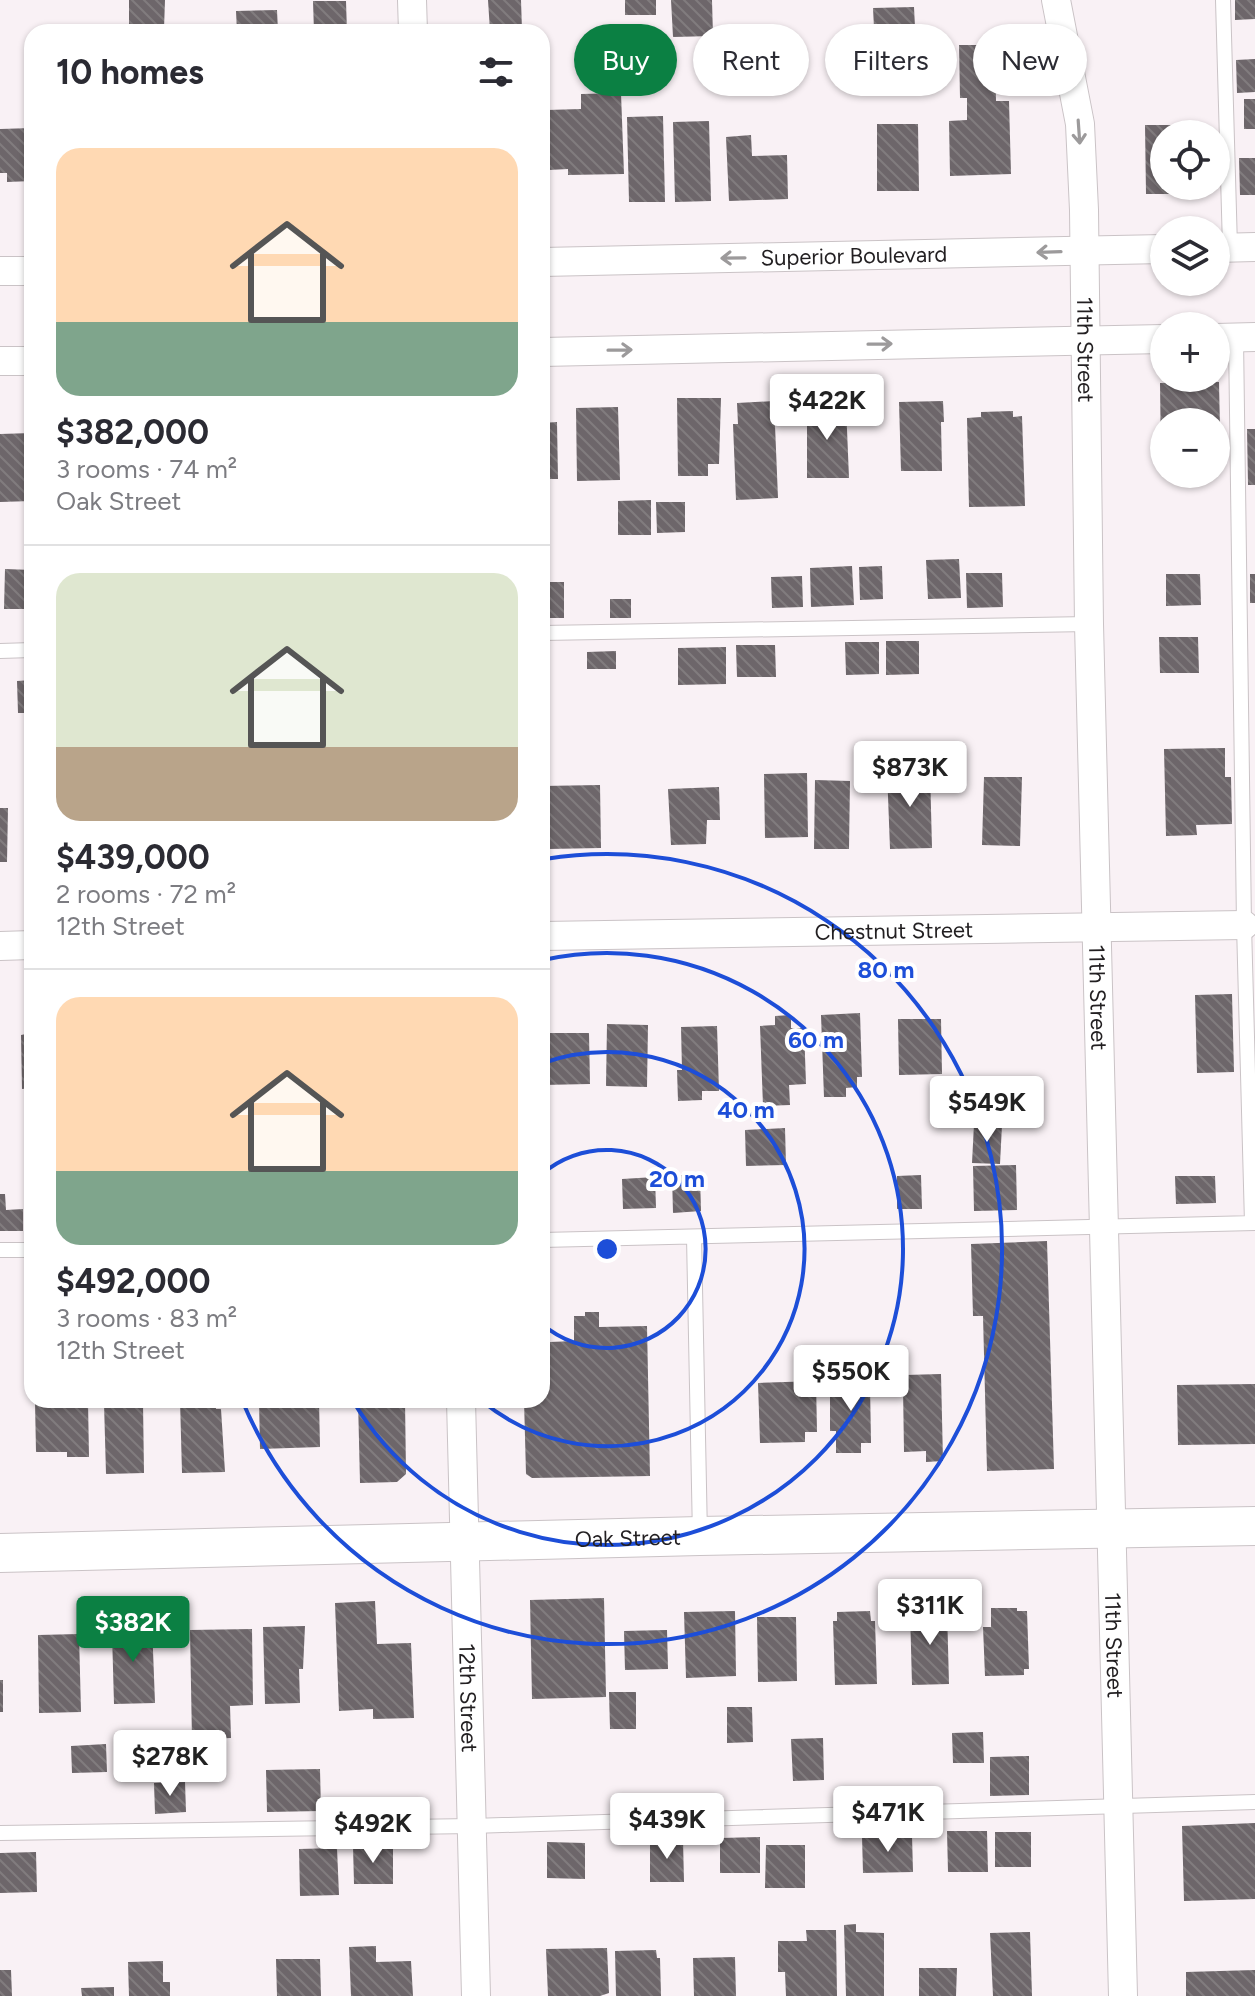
<!DOCTYPE html>
<html lang="en">
<head>
<meta charset="utf-8">
<style>
	:root { --surface:#fff; --page:#f7f7f7; --text:#2b2b33; --muted:#7c7c81; --line:#e1e1e2; --accent:#0b8043 }
	body { margin:0; font-family:Figtree,sans-serif; background:var(--page); color:var(--text); height:100vh; display:flex; flex-direction:column; font-size:30px; white-space:nowrap }
	* { box-sizing:border-box; margin:0 }
	p { font-size:26px; color:var(--muted) }
	.icon { flex:none; width:44px; height:44px; fill:none; stroke:currentColor; stroke-width:2; stroke-linecap:round; stroke-linejoin:round }
	.map { position:relative; flex:1; overflow:hidden }
	.side { position:absolute; left:24px; top:24px; width:526px; height:1384px; display:flex; flex-direction:column; background:var(--surface); border-radius:24px; box-shadow:0 2px 6px #0004 }
	.side>* { flex:none }
	.top-card { position:absolute; left:574px; top:24px; width:560px; height:72px; display:flex; gap:16px }
	.controls { position:absolute; left:1150px; top:120px; display:grid; gap:16px }
	.controls a { display:grid; place-items:center; width:80px; height:80px; border-radius:50%; background:var(--surface); box-shadow:0 2px 6px #0004; font-size:40px }
	.price { position:absolute; translate:-50% -68px; padding:0 18px; border-radius:8px; background:#fff; color:#222; font-size:26px; line-height:52px; filter:drop-shadow(0 2px 4px #0008) }
	.price::after { content:''; position:absolute; left:50%; top:48px; width:24px; height:18px; margin-left:-12px; background:inherit; clip-path:polygon(0 0,100% 0,50% 100%) }
	.price.active { background:var(--accent); color:#fff }
	ul { padding:0; list-style:none }
	li { display:grid; align-content:center; gap:16px; height:424px; padding:0 32px }
	li+li { border-top:2px solid var(--line) }
	li span { display:grid; place-items:center; height:248px; border-radius:24px; color:#555 }
	li>.icon { margin-inline-start:auto }
	span .icon { width:144px; height:144px; fill:#fffc; stroke-width:1 }
	li b { font-size:34px }
	h2 { display:flex; justify-content:space-between; align-items:center; height:96px; padding:0 32px; font-size:34px }
	.pill { padding:0 28px; border-radius:36px; background:var(--surface); box-shadow:0 2px 6px #0004; font-size:28px; line-height:72px }
	.pill.active { background:var(--accent); color:#fff }
	.map>svg:first-child { display:block }
	.building { fill:url(#building-back-hatch) }
	.lines { fill:none; stroke-linecap:round; stroke-linejoin:round }
	.lane-casing { stroke:#cac3c6; stroke-width:16 }
	.street-casing { stroke:#cac3c6; stroke-width:30 }
	.secondary-casing { stroke:#cac3c6; stroke-width:40 }
	.lane { stroke:#fff; stroke-width:14 }
	.street { stroke:#fff; stroke-width:28 }
	.secondary { stroke:#fff; stroke-width:38 }
	.oneway { stroke:#9c9a9b }
	.ring { fill:none; stroke:#1d4ed8; stroke-width:4 }
	.labels { text-anchor:middle; stroke-width:8; stroke-linejoin:round; paint-order:stroke }
	.street-label { font-size:22px; fill:#221f21; stroke:#fff }
	.centre { fill:#1d4ed8; stroke:#fff; stroke-width:4 }
	.ring-label { font-size:24px; text-anchor:middle; font-weight:bold; fill:#1d4ed8; stroke:#fff; stroke-width:8; stroke-linejoin:round; paint-order:stroke }
</style>
</head>
<body>
<div class="map">
<svg width="1255" height="1996" viewBox="0 0 1255 1996">
	<defs>
		<pattern id="building-back-hatch" width="6" height="6" patternUnits="userSpaceOnUse" patternTransform="scale(2)"><rect width="6" height="6" fill="#6d666a"/><path d="M-1 5l2 2M0 0l6 6M5-1l2 2" fill="none" stroke="#817c7e"/></pattern>
	</defs>
	<rect width="100%" height="100%" fill="#f9f1f5"/>
	<path class="building" d="M129 0H165L164 29 129 28Z
		M488 0H521L522 30 490 31Z
		M625 0H656V15H625Z
		M671 0H712L713 36 673 37Z
		M1235 0H1255V19L1235 20Z
		M313 1H346L347 32H314Z
		M914 7 916 47 875 48 873 8Z
		M277 10 278 32H237L236 11Z
		M959 45H995L996 101H1009L1011 174 950 176 949 121 967 120V98H960Z
		M1255 59V92L1237 93 1236 60Z
		M621 93 624 174 568 175V169L549 170 547 110 581 109V94Z
		M1244 99H1255V129H1244Z
		M663 116 665 202H629L627 117Z
		M709 121 711 201 675 202 673 122Z
		M877 124H918L919 191H877Z
		M1145 125H1178V134H1164V186H1179V194H1146Z
		M32 128V181L7 182V173H0V129Z
		M751 135 752 156 787 155 788 199 729 201 726 137Z
		M1239 158H1255V195H1240Z
		M1219 382 1220 429H1216V422H1164V460H1161L1160 383Z
		M677 398H721L719 464H708V476H678Z
		M774 401 778 498 736 500 733 424H738L737 403Z
		M943 401 944 422H941L942 471H901L899 402Z
		M807 405H846L849 478H807Z
		M618 407 620 480 577 481 576 408Z
		M1013 411V417L1022 416 1025 506 969 507 967 418 981 417V412Z
		M557 422 558 479H542V423Z
		M1247 429H1255V485H1248Z
		M32 433V501L0 502V434Z
		M651 500V535H618V501Z
		M656 502H685V532L657 533Z
		M959 559 961 598 928 599 926 560Z
		M852 566 854 605 811 607 810 568Z
		M882 566 883 599 860 600 859 567Z
		M5 569 32 570V609H4Z
		M966 573H1002L1003 607 967 608Z
		M1166 574H1200L1201 605 1166 606Z
		M1250 574H1255V603H1250Z
		M802 576 803 607 772 608 771 577Z
		M542 582H564V618H542Z
		M610 599H631V618H610Z
		M1159 637H1198L1199 673H1160Z
		M886 641H919V674L886 675Z
		M845 642H879V674L846 675Z
		M736 645H775L776 677H737Z
		M726 647V684L678 685V648Z
		M616 651V669H587V652Z
		M32 680V713H18L17 681Z
		M1225 748V777H1231L1232 824 1196 825 1197 835 1166 836 1164 749Z
		M887 770H930L932 848 890 849Z
		M807 773 808 837 765 838 764 774Z
		M27 776H32V859H28Z
		M984 777H1022L1020 846 982 845Z
		M815 780 850 781 849 849H814Z
		M600 785 601 848 548 849V834H542V786Z
		M719 787 720 820H707L706 844 671 845 668 789Z
		M0 808H8L7 862H0Z
		M1232 994 1234 1072 1197 1073 1195 995Z
		M860 1013 862 1077H857V1087L846 1088V1097H824L821 1015Z
		M791 1015V1028H804L806 1084 789 1085 790 1105 763 1106 760 1026 775 1025V1016Z
		M898 1019H941L942 1074 899 1075Z
		M26 1022H32V1088L22 1089 21 1035 26 1034Z
		M607 1024 648 1025 647 1087 606 1086Z
		M717 1026 719 1091H702V1100L678 1101 677 1070H682L681 1027Z
		M542 1033H589L590 1084 542 1085Z
		M974 1124 1002 1125 1000 1164 972 1163Z
		M785 1128 786 1165 746 1166 745 1130Z
		M1016 1165 1017 1210 974 1211 973 1166Z
		M672 1175H700L701 1211 673 1213Z
		M921 1175 922 1209H897V1176Z
		M1175 1176H1215L1216 1203 1176 1204Z
		M655 1177 656 1208 623 1209 622 1179Z
		M0 1194H5L6 1210 23 1209V1231H0Z
		M1047 1241 1054 1469 987 1471 983 1316H973L971 1244Z
		M585 1312H599V1327L647 1326 650 1476 532 1478 526 1474 524 1400H542V1357H550V1342L574 1341V1316H585Z
		M941 1374 943 1461 926 1462V1451L904 1452 903 1387H905V1375Z
		M836 1375H865V1384H870L871 1443H861V1453H836V1431H830V1385H836Z
		M816 1381 817 1432H805V1442L760 1443 758 1383Z
		M1255 1384V1444L1178 1445 1177 1385Z
		M180 1400H215L216 1409H221L225 1472 182 1473Z
		M259 1400H319L320 1447 260 1449Z
		M358 1400H405L406 1474 397 1482 360 1483Z
		M88 1401 89 1457H67V1452H36L35 1402Z
		M104 1403H143L144 1473 106 1474Z
		M604 1598 606 1697 532 1699 530 1600Z
		M375 1601 377 1644 411 1643 414 1718 373 1719V1709L339 1711 335 1603Z
		M991 1608H1017V1611H1027L1029 1669H1024V1675L985 1676 983 1627H991Z
		M947 1609 949 1684 912 1685 910 1610Z
		M735 1611 736 1676 686 1678 684 1612Z
		M870 1611 871 1621H875L877 1684 835 1685 833 1621H837V1612Z
		M757 1617H796L797 1681 758 1682Z
		M152 1624 155 1703 114 1704 112 1633 114 1625Z
		M305 1626 303 1669H299L300 1703 265 1704 263 1627Z
		M252 1629 253 1705 230 1706 231 1738 192 1740 190 1630Z
		M667 1630 668 1669 625 1670 624 1631Z
		M79 1634 81 1712 39 1713 38 1635Z
		M0 1680H3V1712H0Z
		M609 1692H636V1729H610Z
		M727 1707H752L753 1742 727 1743Z
		M983 1732 984 1763H953L952 1733Z
		M823 1738 824 1780 793 1781 791 1739Z
		M106 1744 107 1772 72 1773 71 1746Z
		M1029 1756V1795L990 1796V1757Z
		M320 1769 321 1811 267 1812 266 1770Z
		M185 1782 186 1812 155 1814 154 1783Z
		M1255 1823V1899L1184 1901 1182 1826Z
		M947 1831H987L988 1872H948Z
		M995 1832H1031V1867H995Z
		M912 1835 913 1872 863 1873 862 1836Z
		M760 1837V1873H720V1838Z
		M683 1840 684 1882H650V1841Z
		M547 1842 585 1843V1879L547 1878Z
		M766 1845H805V1888H765Z
		M353 1846H393V1884H354Z
		M337 1848 339 1895 300 1896 299 1849Z
		M36 1852 37 1892 0 1893V1853Z
		M856 1924V1932L884 1933V1996H846L844 1925Z
		M806 1930H836L837 1996H786L785 1972H778V1941H807Z
		M1030 1932 1032 1996H993L990 1933Z
		M376 1946V1962L411 1961 413 1996H351L349 1947Z
		M607 1948 609 1993 600 1996H548L546 1949Z
		M656 1950 657 1958H660L661 1996H616L615 1951Z
		M735 1957 736 1996H694L693 1958Z
		M276 1959H320L321 1996H277Z
		M163 1961V1982H170V1996H129L128 1962Z
		M919 1968H957L956 1996H919Z
		M0 1970H11L12 1996H0Z
		M1255 1970V1996H1186V1972Z
		M114 1987V1996H82L81 1988Z"/>
	<g class="lines">
		<defs>
			<path id="lane" d="M1223 0 1230 247
				M1236 338 1244 925 1252 1223
				M542 633 1089 624
				M0 651 32 650
				M694 1237 700 1536
				M542 1240 1255 1223
				M0 1250H32
				M0 1833 472 1826 1255 1802"/>
			<g id="street">
				<path d="M412 0 413 32"/>
				<path id="s1" d="M1056 0 1080 124 1084 210 1089 624 1123 1996"/>
				<path d="M1216 248 1255 247"/>
				<path id="s2" d="M542 262 1164 249"/>
				<path d="M0 271H32"/>
				<path d="M1216 338 1255 337"/>
				<path d="M542 352 1164 339"/>
				<path d="M0 361H32"/>
				<path id="s3" d="M542 936 1244 925"/>
				<path d="M0 946 32 945"/>
				<path id="s4" d="M461 1400 476 1996"/>
			</g>
			<g id="secondary">
				<path id="s5" d="M0 1553 700 1536 1255 1526"/>
			</g>
		</defs>
		<use href="#lane" class="lane-casing"/>
		<use href="#street" class="street-casing"/>
		<use href="#secondary" class="secondary-casing"/>
		<use href="#lane" class="lane"/>
		<use href="#street" class="street"/>
		<use href="#secondary" class="secondary"/>
	</g>
	<defs><path id="oneway-shaft" d="M-6 0H5M1.5-3L5.5 0L1.5 3" fill="none" stroke-width="1.6" stroke-linecap="round" stroke-linejoin="round" transform="scale(2)"/></defs>
	<g class="oneway">
		<use href="#oneway-shaft" transform="translate(1079 132) rotate(86)"/>
		<use href="#oneway-shaft" transform="translate(1049 252) rotate(178)"/>
		<use href="#oneway-shaft" transform="translate(733 258) rotate(179)"/>
		<use href="#oneway-shaft" transform="translate(880 344) rotate(-1)"/>
		<use href="#oneway-shaft" transform="translate(620 350) rotate(-1)"/>
	</g>
	<g class="ring">
		<path d="M542 1174A99 99 0 1 1 542 1324"/>
		<path d="M543 1063A197 197 0 1 1 482 1401"/>
		<path d="M543 960A296 296 0 1 1 353 1401"/>
		<path d="M545 859A395 395 0 1 1 242 1400"/>
	</g>
	<g class="labels">
		<g class="street-label">
			<text dy="8" stroke="none"><textPath href="#s2" startOffset="312">Superior Boulevard</textPath></text>
			<text dy="8" stroke="none"><textPath href="#s1" startOffset="352">11th Street</textPath></text>
			<text dy="8" stroke="none"><textPath href="#s3" startOffset="352">Chestnut Street</textPath></text>
			<text dy="8" stroke="none"><textPath href="#s1" startOffset="1000">11th Street</textPath></text>
			<text dy="8" stroke="none"><textPath href="#s5" startOffset="628">Oak Street</textPath></text>
			<text dy="8" stroke="none"><textPath href="#s1" startOffset="1648">11th Street</textPath></text>
			<text dy="8" stroke="none"><textPath href="#s4" startOffset="298">12th Street</textPath></text>
		</g>
	</g>
	<circle cx="607" cy="1249" r="12" class="centre"/>
	<g class="ring-label">
		<text x="886" y="978">80 m</text>
		<text x="816" y="1048">60 m</text>
		<text x="746" y="1118">40 m</text>
		<text x="677" y="1187">20 m</text>
	</g>
</svg>
<div class="controls">
<a><svg class="icon" aria-label="locate" viewBox="0 0 24 24"><circle cx="12" cy="12" r="6"/><path d="M12 2v4M12 18v4M2 12h4M18 12h4"/></svg></a>
<a><svg class="icon" aria-label="layers" viewBox="0 0 24 24"><path d="M12 4l9 5-9 5-9-5zM3 14l9 5 9-5"/></svg></a>
<a>+</a>
<a>−</a>
</div>
<b class="price" style="left:827px;top:442px">$422K</b>
<b class="price" style="left:910px;top:809px">$873K</b>
<b class="price" style="left:987px;top:1144px">$549K</b>
<b class="price" style="left:851px;top:1413px">$550K</b>
<b class="price" style="left:930px;top:1647px">$311K</b>
<b class="price active" style="left:133px;top:1664px">$382K</b>
<b class="price" style="left:170px;top:1798px">$278K</b>
<b class="price" style="left:888px;top:1854px">$471K</b>
<b class="price" style="left:667px;top:1861px">$439K</b>
<b class="price" style="left:373px;top:1865px">$492K</b>
<div class="top-card">
<a class="pill active">Buy</a>
<a class="pill">Rent</a>
<a class="pill">Filters</a>
<a class="pill">New</a>
</div>
<section class="side">
<h2>10 homes<svg class="icon" aria-label="filters" viewBox="0 0 24 24"><path d="M4 7h16M4 17h16"/><circle cx="9" cy="7" r="2"/><circle cx="15" cy="17" r="2"/></svg></h2>
<ul>
<li><span style="background:linear-gradient(#ffd9b3 70%,#7fa58c 0)"><svg class="icon" aria-label="home" viewBox="0 0 24 24"><path d="M3 11l9-7 9 7M6 9v11h12V9"/></svg></span><div><b>$382,000</b><p>3 rooms · 74 m²</p><p>Oak Street</p></div></li>
<li><span style="background:linear-gradient(#dfe7d0 70%,#b9a48a 0)"><svg class="icon" aria-label="home" viewBox="0 0 24 24"><path d="M3 11l9-7 9 7M6 9v11h12V9"/></svg></span><div><b>$439,000</b><p>2 rooms · 72 m²</p><p>12th Street</p></div></li>
<li><span style="background:linear-gradient(#ffd9b3 70%,#7fa58c 0)"><svg class="icon" aria-label="home" viewBox="0 0 24 24"><path d="M3 11l9-7 9 7M6 9v11h12V9"/></svg></span><div><b>$492,000</b><p>3 rooms · 83 m²</p><p>12th Street</p></div></li>
</ul>
</section>
</div>
</body>
</html>
